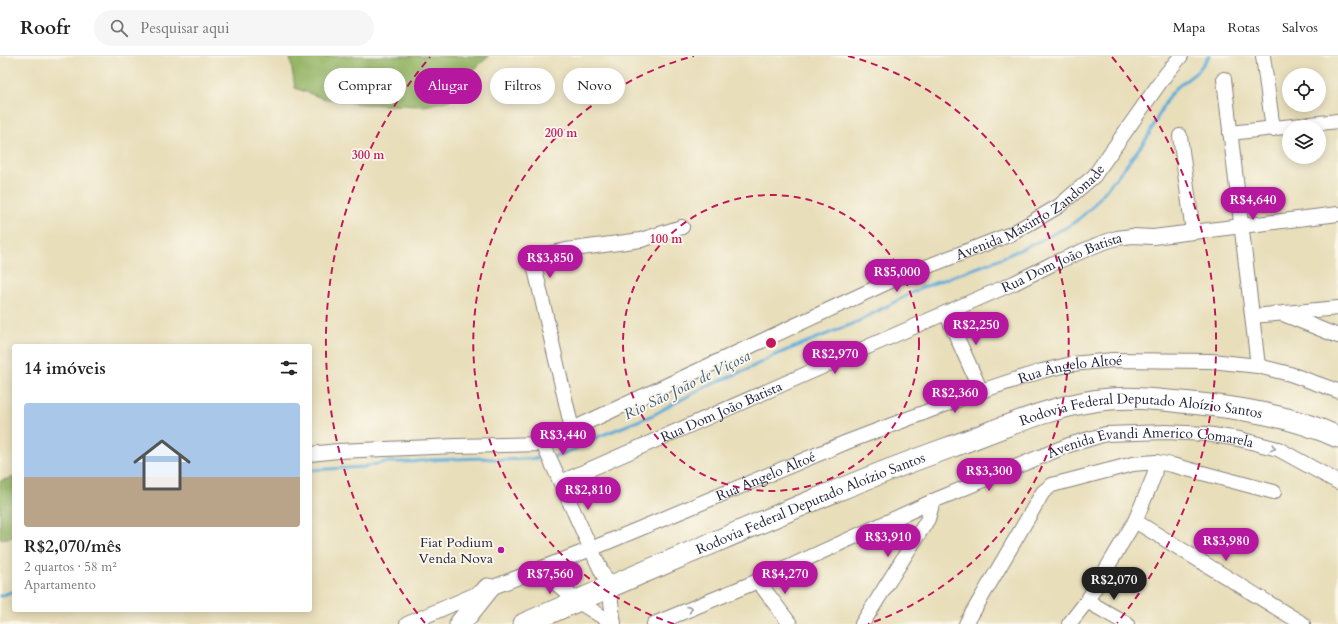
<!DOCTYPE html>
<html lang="pt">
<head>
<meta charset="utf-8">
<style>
	:root { --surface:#fff; --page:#f6f6f6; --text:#222; --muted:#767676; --line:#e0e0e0; --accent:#b5179e }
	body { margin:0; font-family:Cardo,serif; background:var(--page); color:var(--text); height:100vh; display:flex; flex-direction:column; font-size:15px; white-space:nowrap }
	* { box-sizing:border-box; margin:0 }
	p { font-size:13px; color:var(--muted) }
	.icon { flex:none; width:22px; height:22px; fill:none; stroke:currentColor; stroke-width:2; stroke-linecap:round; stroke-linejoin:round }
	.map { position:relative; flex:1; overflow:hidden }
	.details { position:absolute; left:12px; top:288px; width:300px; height:268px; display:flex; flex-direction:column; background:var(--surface); border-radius:4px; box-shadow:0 2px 10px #0003 }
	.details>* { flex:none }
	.hud { position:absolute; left:324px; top:12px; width:380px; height:36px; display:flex; gap:8px }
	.tools { position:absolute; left:1282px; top:12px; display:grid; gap:8px }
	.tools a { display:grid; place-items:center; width:44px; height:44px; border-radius:50%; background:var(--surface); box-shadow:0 2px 10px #0003; font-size:20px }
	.price { position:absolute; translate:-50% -34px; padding:0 9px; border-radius:14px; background:var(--accent); color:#fff; font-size:13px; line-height:26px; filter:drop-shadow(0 1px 2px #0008) }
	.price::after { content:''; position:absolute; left:50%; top:24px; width:12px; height:9px; margin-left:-6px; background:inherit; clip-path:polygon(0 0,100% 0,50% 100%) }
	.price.current { background:#222; color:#fff }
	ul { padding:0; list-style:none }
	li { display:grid; align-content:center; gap:8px; height:212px; padding:0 12px }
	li+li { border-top:1px solid var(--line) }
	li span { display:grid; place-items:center; height:124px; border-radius:4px; color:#555 }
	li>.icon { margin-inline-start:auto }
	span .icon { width:72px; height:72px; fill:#fffc; stroke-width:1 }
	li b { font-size:17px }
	h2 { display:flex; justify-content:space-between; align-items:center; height:48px; padding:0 12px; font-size:17px }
	.chip { padding:0 14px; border-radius:18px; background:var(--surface); box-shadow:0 2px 10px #0003; font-size:14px; line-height:36px }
	.chip.current { background:var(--accent); color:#fff }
	header { display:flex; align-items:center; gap:24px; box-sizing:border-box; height:56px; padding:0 20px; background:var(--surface); border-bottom:1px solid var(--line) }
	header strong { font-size:19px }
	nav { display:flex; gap:22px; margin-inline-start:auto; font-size:14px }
	.search { width:280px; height:36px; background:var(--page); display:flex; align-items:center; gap:10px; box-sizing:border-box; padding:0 14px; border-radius:22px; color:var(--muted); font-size:15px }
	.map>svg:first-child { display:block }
	.forest { fill:#96b668; stroke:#5c6c52 }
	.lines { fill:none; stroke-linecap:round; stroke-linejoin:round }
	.stream { stroke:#5eabd8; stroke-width:3 }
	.minor-casing { stroke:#85807a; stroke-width:16 }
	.highway-casing { stroke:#85807a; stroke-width:23 }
	.minor { stroke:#fff; stroke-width:14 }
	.highway { stroke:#fff; stroke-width:21 }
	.oneway { stroke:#9c9ca7 }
	.ring { fill:none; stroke:#c2185b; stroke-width:2; stroke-dasharray:7 5 }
	.poi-dot { fill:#b5179e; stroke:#fbf7ec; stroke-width:1.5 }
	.labels { text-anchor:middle; stroke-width:3.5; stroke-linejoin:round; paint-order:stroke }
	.street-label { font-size:14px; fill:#22223b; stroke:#fbf7ec }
	.poi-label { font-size:14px; fill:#22223b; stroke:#fbf7ec; text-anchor:end }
	.water-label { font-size:15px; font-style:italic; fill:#3a597a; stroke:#fbf7ec }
	.centre { fill:#c2185b; stroke:#fbf7ec; stroke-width:2 }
	.ring-label { font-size:12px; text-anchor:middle; font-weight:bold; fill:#c2185b; stroke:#fbf7ec; stroke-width:3.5; stroke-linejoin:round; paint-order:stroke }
</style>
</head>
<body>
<header>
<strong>Roofr</strong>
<div class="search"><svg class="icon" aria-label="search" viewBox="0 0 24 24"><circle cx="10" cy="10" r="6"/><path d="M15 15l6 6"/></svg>Pesquisar aqui</div>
<nav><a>Mapa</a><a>Rotas</a><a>Salvos</a></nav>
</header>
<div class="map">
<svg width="1338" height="568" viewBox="0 0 1338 568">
	<rect width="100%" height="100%" fill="#fbf7ec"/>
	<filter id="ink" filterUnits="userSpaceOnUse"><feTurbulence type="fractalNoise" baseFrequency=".025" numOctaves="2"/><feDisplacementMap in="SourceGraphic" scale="8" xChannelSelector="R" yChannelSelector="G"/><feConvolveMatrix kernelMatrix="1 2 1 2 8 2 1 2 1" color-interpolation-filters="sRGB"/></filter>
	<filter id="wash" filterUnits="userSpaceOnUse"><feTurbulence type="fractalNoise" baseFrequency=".012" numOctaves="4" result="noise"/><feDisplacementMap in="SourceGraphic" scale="16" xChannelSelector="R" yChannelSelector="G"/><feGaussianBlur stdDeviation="0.9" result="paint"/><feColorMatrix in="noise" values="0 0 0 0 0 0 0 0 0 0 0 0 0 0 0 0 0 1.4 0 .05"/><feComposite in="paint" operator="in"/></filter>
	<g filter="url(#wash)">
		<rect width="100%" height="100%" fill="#e8deba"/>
		<path class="forest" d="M290 0H489L462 24 450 44 425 50 358 48 322 42 295 32Z
			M14 421V481L0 483V425Z"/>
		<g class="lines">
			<path class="stream" d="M554 401 578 392 600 380 653 359 703 332 748 313 775 299 857 266 921 232 992 206 1033 188 1069 170 1080 162 1092 151 1128 107 1147 82 1166 45 1171 38 1176 32 1198 15 1209 0
				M310 414 363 411 386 406H412L428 404 482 402 502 404 545 402
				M0 540 14 535"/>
		</g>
	</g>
	<g filter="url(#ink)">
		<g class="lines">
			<defs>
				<g id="minor">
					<path d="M1263 0 1273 73"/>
					<path d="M1224 23 1258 310"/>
					<path d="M1230 77 1338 65"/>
					<path d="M1180 80 1193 176"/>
					<path d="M946 257 981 335"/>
					<path d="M1283 258 1338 280"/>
					<path d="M1253 260 1338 252"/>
					<path d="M572 373 535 213 539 204 547 198 566 194 641 184 682 171"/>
					<path d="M543 388 591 493 609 531 614 568"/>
					<path id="s1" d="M310 398 338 395 456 390 543 388 566 376 895 223 1011 178 1059 150 1094 120 1166 18 1181 0"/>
					<path id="s2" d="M561 426 856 296 1014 227 1052 208 1099 188 1117 182 1132 180 1153 181 1338 158"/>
					<path d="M1135 465 1303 568"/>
					<path d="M540 514 577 545 614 568"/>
					<path d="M758 525 790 568"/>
					<path d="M1087 545 1127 568"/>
					<path id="s3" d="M407 568 488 533 591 493 847 386 981 335 1042 315 1072 308 1113 304 1211 305 1258 310 1290 318 1338 335"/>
					<path id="s4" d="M654 568 758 525 933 445 1069 389 1106 378 1166 376 1206 378 1239 383 1278 393 1338 426"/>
					<path d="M862 568 928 463 933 445"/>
					<path d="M966 568 1043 436 1052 429 1133 408 1156 406 1172 409 1274 436"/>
					<path d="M1069 568 1087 545 1135 465 1154 420 1156 406"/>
				</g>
				<g id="highway">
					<path d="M460 568 488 533"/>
					<path id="s5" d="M524 568C588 540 651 513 715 486 792 453 869 420 948 392 998 374 1047 351 1100 344 1131 340 1161 344 1191 347 1241 352 1292 360 1338 381"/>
				</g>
			</defs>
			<use href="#minor" class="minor-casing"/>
			<use href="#highway" class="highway-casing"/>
			<use href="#minor" class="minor"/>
			<use href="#highway" class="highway"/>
		</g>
		<defs><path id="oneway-chevron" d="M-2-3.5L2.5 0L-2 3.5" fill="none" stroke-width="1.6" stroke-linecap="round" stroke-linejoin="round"/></defs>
		<g class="oneway">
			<use href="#oneway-chevron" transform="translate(1273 392) rotate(17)"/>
			<use href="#oneway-chevron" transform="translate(690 553) rotate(-22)"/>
		</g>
	</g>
	<g class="ring">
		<circle cx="771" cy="287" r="148"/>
		<path d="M674 568A297 297 0 0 1 694 0M848 0A297 297 0 0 1 868 568"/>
		<path d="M425 567A445 445 0 0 1 430 1M1112 1A445 445 0 0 1 1117 567"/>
	</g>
	<circle class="poi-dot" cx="501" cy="494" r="4"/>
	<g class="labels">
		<g class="street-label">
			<text dy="5" stroke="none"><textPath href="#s1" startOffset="774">Avenida Máximo Zandonade</textPath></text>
			<text dy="5" stroke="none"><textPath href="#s2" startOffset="547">Rua Dom João Batista</textPath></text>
			<text dy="5" stroke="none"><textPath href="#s3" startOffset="712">Rua Ângelo Altoé</textPath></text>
			<text dy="5" stroke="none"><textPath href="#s2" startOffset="175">Rua Dom João Batista</textPath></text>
			<text dy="5" stroke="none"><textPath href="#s5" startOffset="659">Rodovia Federal Deputado Aloízio Santos</textPath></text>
			<text dy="5" stroke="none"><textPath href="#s4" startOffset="534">Avenida Evandi Americo Comarela</textPath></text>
			<text dy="5" stroke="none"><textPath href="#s3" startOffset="388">Rua Ângelo Altoé</textPath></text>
			<text dy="5" stroke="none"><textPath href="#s5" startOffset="311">Rodovia Federal Deputado Aloízio Santos</textPath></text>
		</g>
		<g class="poi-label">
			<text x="493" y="491">Fiat Podium<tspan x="493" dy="16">Venda Nova</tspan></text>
		</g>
		<g class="water-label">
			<text transform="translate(687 329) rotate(-26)" y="5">Rio São João de Viçosa</text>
		</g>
	</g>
	<circle cx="771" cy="287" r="6" class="centre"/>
	<g class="ring-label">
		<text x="561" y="81">200 m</text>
		<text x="368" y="103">300 m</text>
		<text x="666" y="187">100 m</text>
	</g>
</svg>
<div class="tools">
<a><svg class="icon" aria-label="locate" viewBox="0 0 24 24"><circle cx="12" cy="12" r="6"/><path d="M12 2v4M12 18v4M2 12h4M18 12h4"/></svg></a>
<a><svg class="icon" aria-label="layers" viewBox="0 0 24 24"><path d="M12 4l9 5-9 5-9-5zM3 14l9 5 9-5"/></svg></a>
</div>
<b class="price" style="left:1253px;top:165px">R$4,640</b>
<b class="price" style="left:550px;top:223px">R$3,850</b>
<b class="price" style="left:897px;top:237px">R$5,000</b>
<b class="price" style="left:976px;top:290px">R$2,250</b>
<b class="price" style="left:835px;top:319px">R$2,970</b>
<b class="price" style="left:955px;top:358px">R$2,360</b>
<b class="price" style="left:563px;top:400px">R$3,440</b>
<b class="price" style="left:989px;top:436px">R$3,300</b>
<b class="price" style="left:588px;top:455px">R$2,810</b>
<b class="price" style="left:888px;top:502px">R$3,910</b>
<b class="price" style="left:1226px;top:506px">R$3,980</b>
<b class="price" style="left:550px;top:539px">R$7,560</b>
<b class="price" style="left:785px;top:539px">R$4,270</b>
<b class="price current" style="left:1114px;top:545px">R$2,070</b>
<div class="hud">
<a class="chip">Comprar</a>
<a class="chip current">Alugar</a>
<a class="chip">Filtros</a>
<a class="chip">Novo</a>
</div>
<section class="details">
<h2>14 imóveis<svg class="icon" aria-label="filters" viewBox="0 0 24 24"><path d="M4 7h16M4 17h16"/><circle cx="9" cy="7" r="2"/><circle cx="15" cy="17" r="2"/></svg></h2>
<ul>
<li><span style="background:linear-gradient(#a9c7e8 60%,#b9a48a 0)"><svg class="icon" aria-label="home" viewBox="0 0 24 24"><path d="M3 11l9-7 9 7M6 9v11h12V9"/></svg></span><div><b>R$2,070/mês</b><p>2 quartos · 58 m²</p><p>Apartamento</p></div></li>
</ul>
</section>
</div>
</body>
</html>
